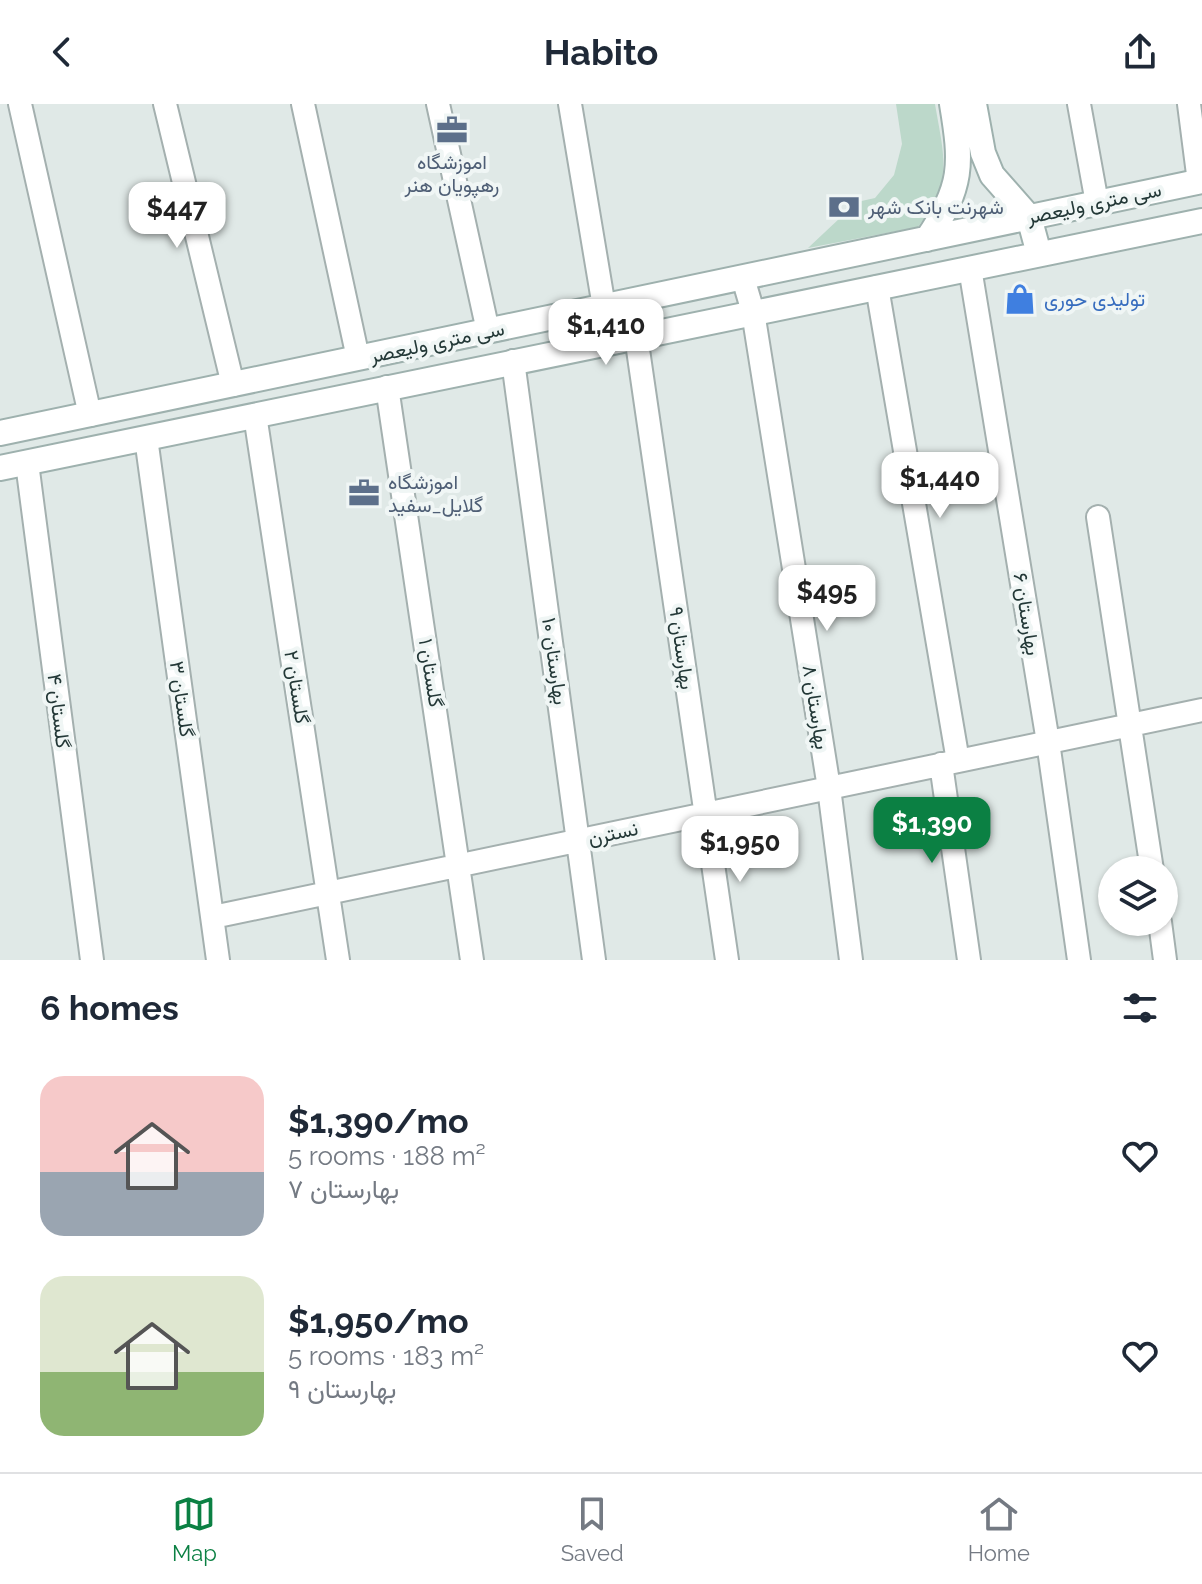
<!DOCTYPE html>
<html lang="en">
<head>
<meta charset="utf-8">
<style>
	:root { --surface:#fff; --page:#f2f2f3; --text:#1f2937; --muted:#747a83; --line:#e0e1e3; --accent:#0b8043 }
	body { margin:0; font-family:Raleway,Vazirmatn,sans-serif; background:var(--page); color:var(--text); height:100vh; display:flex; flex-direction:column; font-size:30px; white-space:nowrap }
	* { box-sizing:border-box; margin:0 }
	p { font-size:26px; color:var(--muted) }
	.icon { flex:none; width:44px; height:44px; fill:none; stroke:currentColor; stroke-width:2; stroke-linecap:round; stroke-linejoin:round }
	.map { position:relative; height:856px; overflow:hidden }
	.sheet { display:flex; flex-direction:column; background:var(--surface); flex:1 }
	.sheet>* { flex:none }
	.buttons { position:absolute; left:1098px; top:752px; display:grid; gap:16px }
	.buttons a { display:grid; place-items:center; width:80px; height:80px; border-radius:50%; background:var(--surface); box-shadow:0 2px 6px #0004; font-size:40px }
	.price { position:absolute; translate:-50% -68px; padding:0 18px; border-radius:16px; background:#fff; color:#222; font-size:26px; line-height:52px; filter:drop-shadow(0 2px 4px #0008) }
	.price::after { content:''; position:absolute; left:50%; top:48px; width:24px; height:18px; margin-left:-12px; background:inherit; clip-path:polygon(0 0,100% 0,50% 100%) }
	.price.on { background:var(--accent); color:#fff }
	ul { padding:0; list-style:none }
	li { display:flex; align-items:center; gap:24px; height:200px; padding:0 40px }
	li span { display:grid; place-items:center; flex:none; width:224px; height:160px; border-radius:24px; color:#555 }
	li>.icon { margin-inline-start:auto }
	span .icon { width:96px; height:96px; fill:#fffc; stroke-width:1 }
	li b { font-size:34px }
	h2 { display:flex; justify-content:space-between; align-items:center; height:96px; padding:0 40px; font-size:34px }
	header { display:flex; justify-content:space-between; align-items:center; height:104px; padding:0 40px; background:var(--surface); font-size:36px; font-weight:700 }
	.tab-bar { display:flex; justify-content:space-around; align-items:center; height:112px; border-top:2px solid var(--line); background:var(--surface); font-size:22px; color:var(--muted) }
	.tab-bar a { display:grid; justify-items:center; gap:4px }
	.tab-bar .on { color:var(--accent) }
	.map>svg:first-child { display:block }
	.green { fill:#bcd8ca }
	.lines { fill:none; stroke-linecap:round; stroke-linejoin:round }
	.street-casing { stroke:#a4b0af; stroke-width:26 }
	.secondary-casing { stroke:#9eb1ae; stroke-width:28 }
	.street { stroke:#fff; stroke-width:22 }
	.secondary { stroke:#fff; stroke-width:24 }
	.labels { text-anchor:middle; stroke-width:8; stroke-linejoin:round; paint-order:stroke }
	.service-label { font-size:20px; fill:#4e5e75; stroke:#f0f6f5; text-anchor:start }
	.street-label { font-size:20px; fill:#233837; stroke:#f0f6f5 }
	.shop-label { font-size:20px; fill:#366cbe; stroke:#f0f6f5; text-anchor:start }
</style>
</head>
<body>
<header><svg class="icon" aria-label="back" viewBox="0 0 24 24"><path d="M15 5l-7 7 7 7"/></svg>Habito<svg class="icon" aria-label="share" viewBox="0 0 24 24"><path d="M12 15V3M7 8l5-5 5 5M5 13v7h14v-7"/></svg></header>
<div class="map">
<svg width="1202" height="856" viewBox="0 0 1202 856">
	<rect width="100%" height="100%" fill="#e0e9e7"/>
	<path class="green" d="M896 0H935C944 53 954 78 918 123L808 144 857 98 875 94 894 71 902 40Z"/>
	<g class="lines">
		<defs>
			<path id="street" d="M20 0 90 311
				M165 0 233 281
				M303 0 358 254
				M438 0 488 227
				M570 0 604 203
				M1079 0 1097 99
				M1189 0 1199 78
				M970 164 1048 638 1079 856
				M743 174 753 208 829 684 851 856
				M877 183 958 657
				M636 232 727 856
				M513 257 594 856
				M387 283 472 856
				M255 311 338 856
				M146 334 218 856
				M27 359 92 856
				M1098 413 1152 766
				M941 660 969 856
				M213 813 1202 606
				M1160 818 1165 856"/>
			<path id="secondary" d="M974 0 983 49 992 71 1029 113 1039 150
				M927 135C963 83 962 60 952 0
				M0 329 1202 77
				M0 364 1202 117"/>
		</defs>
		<use href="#street" class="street-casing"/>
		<use href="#secondary" class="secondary-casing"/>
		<use href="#street" class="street"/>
		<use href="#secondary" class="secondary"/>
	</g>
	<defs>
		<symbol id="office-bare" viewBox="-9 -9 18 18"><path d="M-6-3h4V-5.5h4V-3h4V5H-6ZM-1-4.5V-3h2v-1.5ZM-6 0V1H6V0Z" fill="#5c6f8a" stroke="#f0f6f5" stroke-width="2.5" paint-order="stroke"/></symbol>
		<symbol id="bank-bare" viewBox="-9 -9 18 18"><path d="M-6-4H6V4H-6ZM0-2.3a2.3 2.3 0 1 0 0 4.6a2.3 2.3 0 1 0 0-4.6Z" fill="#5c6f8a" stroke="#f0f6f5" stroke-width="2.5" paint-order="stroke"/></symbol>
		<symbol id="shop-bare" viewBox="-9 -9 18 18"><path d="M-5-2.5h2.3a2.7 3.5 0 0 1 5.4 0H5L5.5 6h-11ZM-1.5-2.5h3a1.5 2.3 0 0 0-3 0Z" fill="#3f7fe0" stroke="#f0f6f5" stroke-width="2.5" paint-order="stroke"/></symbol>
	</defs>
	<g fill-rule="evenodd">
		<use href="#office-bare" x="430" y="4" width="44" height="44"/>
		<use href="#bank-bare" x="822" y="81" width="44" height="44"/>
		<use href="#shop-bare" x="998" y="173" width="44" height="44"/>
		<use href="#office-bare" x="342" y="367" width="44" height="44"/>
	</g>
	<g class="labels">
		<g class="service-label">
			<text x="452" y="65" text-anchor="middle">اموزشگاه<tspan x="452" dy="23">رهپویان هنر</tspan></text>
			<text x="868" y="110">شهرنت بانک شهر</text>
			<text x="388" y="385">اموزشگاه<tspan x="388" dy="23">گلایل_سفید</tspan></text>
		</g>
		<g class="street-label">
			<text transform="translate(1094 99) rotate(-12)" y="7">سی متری ولیعصر</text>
			<text transform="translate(437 238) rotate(-12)" y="7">سی متری ولیعصر</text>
			<text transform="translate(1027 510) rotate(81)" y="7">بهارستان ۶</text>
			<text transform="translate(682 544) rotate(82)" y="7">بهارستان ۹</text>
			<text transform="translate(555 557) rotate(82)" y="7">بهارستان ۱۰</text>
			<text transform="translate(431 569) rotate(81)" y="7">گلستان ۱</text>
			<text transform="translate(297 583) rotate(81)" y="7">گلستان ۲</text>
			<text transform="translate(182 595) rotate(82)" y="7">گلستان ۳</text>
			<text transform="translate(816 603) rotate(81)" y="7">بهارستان ۸</text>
			<text transform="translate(59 607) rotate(83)" y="7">گلستان ۴</text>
			<text transform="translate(613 729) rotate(-12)" y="7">نسترن</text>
		</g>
		<g class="shop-label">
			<text x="1044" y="202">تولیدی حوری</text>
		</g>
	</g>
</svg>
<div class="buttons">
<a><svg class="icon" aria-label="layers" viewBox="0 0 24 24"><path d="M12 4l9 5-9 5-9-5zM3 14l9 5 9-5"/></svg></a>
</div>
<b class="price" style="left:177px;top:146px">$447</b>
<b class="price" style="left:606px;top:263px">$1,410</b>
<b class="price" style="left:940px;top:416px">$1,440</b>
<b class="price" style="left:827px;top:529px">$495</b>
<b class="price on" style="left:932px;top:761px">$1,390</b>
<b class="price" style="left:740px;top:780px">$1,950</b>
</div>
<section class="sheet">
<h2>6 homes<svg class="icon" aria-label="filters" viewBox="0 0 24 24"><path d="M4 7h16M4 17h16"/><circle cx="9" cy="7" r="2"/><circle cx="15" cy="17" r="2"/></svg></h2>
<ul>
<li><span style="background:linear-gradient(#f6c9c9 60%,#9aa5b1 0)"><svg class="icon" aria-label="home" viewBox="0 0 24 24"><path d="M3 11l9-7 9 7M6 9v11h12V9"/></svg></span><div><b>$1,390/mo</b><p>5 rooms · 188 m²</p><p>بهارستان ۷</p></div><svg class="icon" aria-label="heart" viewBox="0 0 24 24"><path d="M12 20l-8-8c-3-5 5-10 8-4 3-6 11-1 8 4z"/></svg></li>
<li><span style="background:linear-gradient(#dfe7d0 60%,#8fb573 0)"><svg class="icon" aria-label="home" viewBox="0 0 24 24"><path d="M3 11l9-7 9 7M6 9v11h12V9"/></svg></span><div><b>$1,950/mo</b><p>5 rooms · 183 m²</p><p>بهارستان ۹</p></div><svg class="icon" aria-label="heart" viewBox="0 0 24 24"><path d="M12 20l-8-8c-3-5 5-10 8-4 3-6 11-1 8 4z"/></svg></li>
</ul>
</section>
<nav class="tab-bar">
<a class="on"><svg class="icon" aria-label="map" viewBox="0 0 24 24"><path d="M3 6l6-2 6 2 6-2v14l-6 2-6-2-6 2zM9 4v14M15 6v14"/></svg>Map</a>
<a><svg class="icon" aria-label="saved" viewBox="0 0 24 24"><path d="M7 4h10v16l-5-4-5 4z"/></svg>Saved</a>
<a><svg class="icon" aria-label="home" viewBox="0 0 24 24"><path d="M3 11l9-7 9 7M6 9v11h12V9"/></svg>Home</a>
</nav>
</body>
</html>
